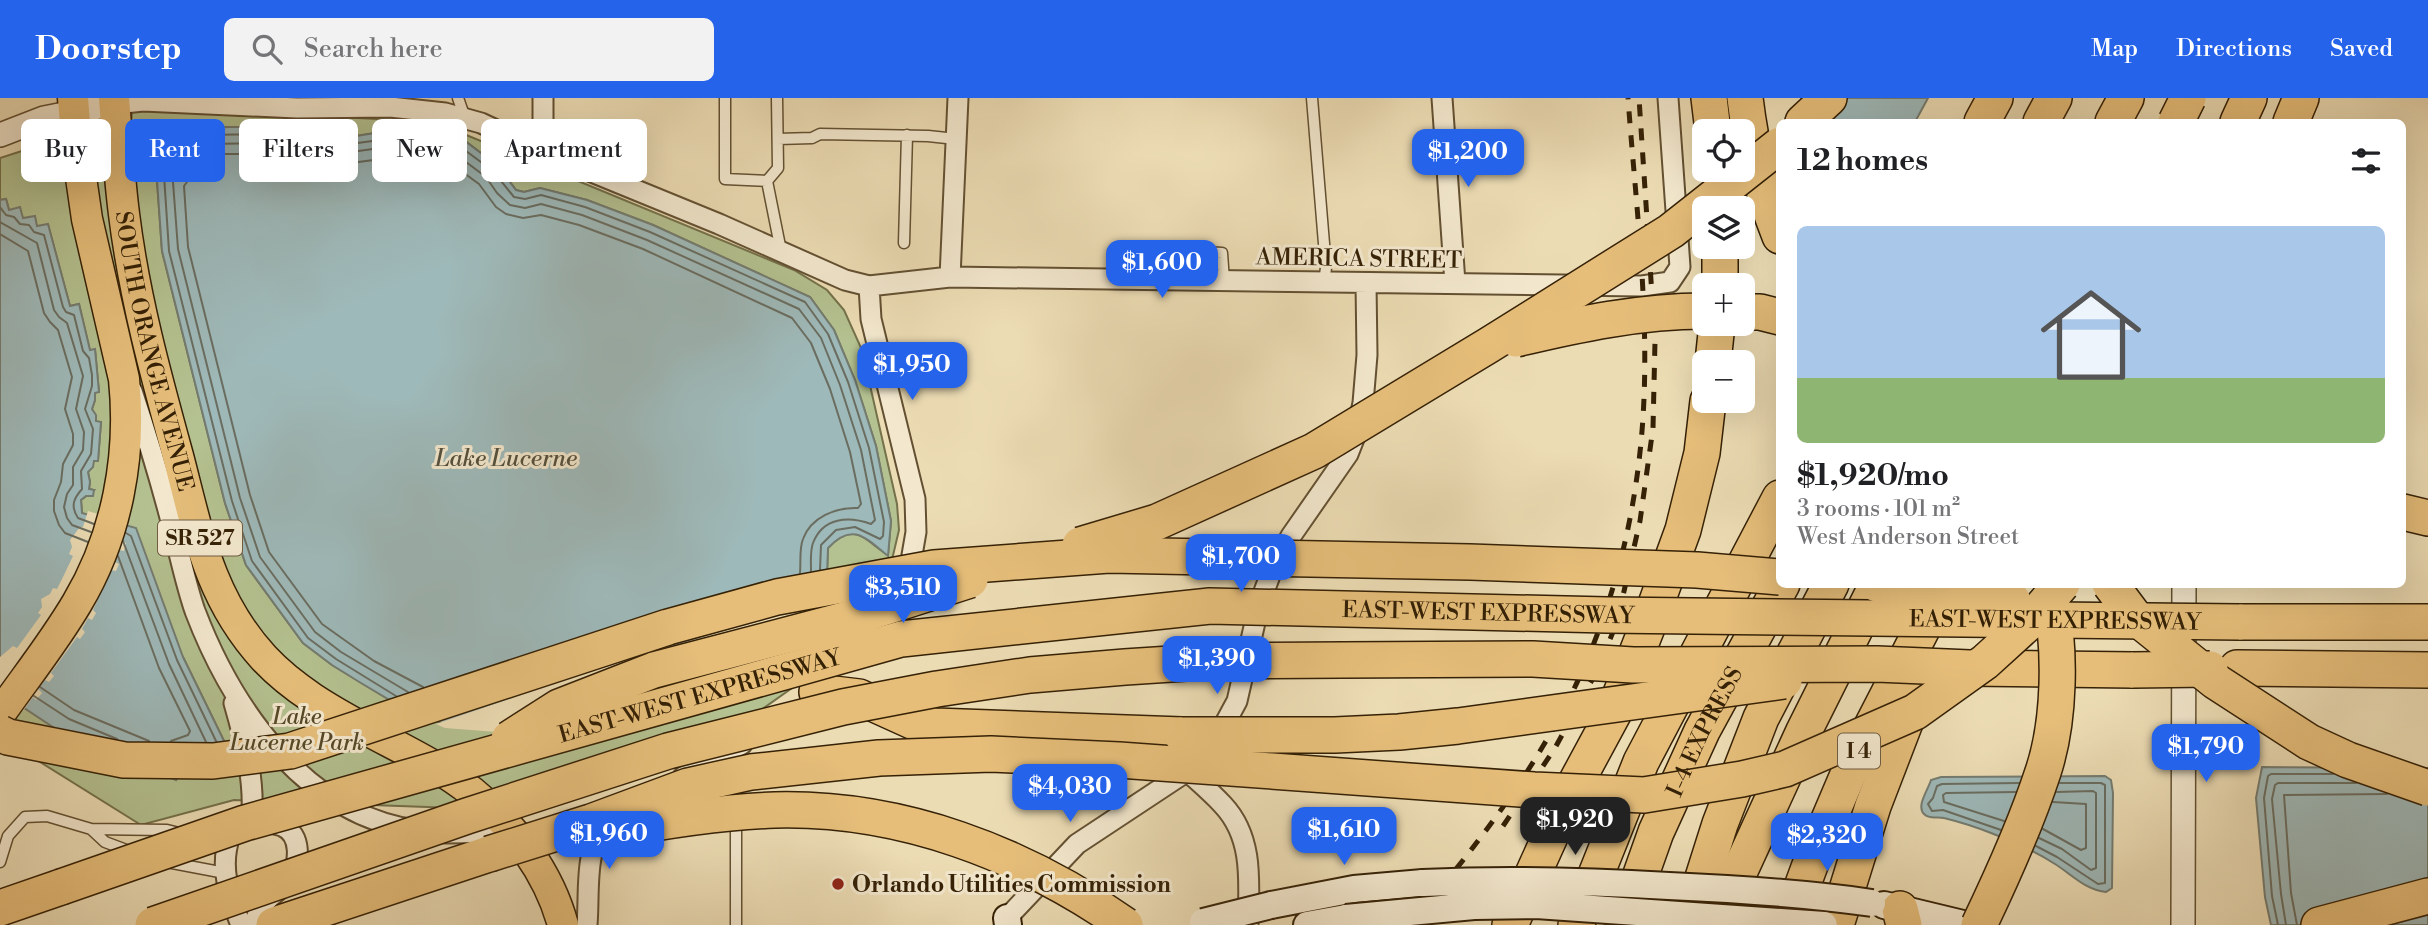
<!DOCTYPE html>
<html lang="en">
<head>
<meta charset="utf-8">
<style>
	:root { --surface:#fff; --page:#f2f2f2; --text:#202124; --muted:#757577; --line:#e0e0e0; --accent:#2563eb }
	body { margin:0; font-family:"Libre Bodoni",serif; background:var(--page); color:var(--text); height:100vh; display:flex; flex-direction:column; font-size:26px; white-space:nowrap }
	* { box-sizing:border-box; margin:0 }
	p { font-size:23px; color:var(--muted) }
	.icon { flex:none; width:38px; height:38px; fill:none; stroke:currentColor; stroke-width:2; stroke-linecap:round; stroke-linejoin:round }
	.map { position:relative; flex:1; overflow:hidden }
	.panel { position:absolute; left:1776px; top:21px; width:630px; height:469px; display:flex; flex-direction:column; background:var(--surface); border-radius:10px; box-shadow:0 7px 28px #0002 }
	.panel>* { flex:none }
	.guide { position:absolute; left:21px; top:21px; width:665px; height:63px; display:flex; gap:14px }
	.buttons { position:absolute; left:1692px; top:21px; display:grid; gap:14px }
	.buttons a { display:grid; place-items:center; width:63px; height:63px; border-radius:10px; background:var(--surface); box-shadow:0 7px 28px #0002; font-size:35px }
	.price { position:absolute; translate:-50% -60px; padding:0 16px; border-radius:14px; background:var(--accent); color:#fff; font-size:23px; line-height:46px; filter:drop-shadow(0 2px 4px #0008) }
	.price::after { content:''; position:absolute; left:50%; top:42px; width:21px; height:16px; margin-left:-10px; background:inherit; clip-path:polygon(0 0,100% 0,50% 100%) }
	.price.on { background:#222; color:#fff }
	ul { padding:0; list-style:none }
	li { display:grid; align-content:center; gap:14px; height:371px; padding:0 21px }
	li+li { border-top:2px solid var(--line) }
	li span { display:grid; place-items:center; height:217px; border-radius:10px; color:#555 }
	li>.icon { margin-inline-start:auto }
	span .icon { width:126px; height:126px; fill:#fffc; stroke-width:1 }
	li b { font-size:30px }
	h2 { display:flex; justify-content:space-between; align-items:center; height:84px; padding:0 21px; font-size:30px }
	.chip { padding:0 24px; border-radius:10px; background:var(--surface); box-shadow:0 7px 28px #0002; font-size:24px; line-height:63px }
	.chip.on { background:var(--accent); color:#fff }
	header { display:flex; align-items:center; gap:42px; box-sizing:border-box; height:98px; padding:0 35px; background:var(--accent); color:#fff }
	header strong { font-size:33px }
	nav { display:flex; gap:38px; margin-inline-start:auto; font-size:24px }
	.search { width:490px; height:63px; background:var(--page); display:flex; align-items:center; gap:18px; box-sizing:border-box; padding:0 24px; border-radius:10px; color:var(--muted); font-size:26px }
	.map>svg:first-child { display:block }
	.green { fill:#b4c190; stroke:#74714b; stroke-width:2; fill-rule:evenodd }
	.water { fill:#9eb9b9; stroke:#747c71; stroke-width:2 }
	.pier { fill:#ecdcb4 }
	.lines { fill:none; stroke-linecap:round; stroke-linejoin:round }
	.shore { stroke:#6a6d60; stroke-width:2 }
	.service-casing { stroke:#635032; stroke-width:13 }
	.minor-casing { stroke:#635032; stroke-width:23 }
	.tertiary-casing { stroke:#635032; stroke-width:26 }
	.secondary-casing { stroke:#352106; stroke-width:30 }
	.primary-casing { stroke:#352106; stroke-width:33 }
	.motorway-casing { stroke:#352106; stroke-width:38 }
	.service { stroke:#f3e8ce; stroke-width:10 }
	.minor { stroke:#f3e8ce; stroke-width:19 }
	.tertiary { stroke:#f3e8ce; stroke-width:23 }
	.secondary { stroke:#f3e8ce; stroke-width:26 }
	.primary { stroke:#e6be7a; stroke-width:30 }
	.motorway { stroke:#e6be7a; stroke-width:35 }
	.rail { stroke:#352106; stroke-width:5; stroke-dasharray:12 12; stroke-linecap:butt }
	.secondary-bridge-casing { stroke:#352106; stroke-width:30; stroke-linecap:butt }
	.motorway-bridge-casing { stroke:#352106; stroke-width:38; stroke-linecap:butt }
	.secondary-bridge { stroke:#f3e8ce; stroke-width:26 }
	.motorway-bridge { stroke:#e6be7a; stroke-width:35 }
	.poi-dot { fill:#8f2418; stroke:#f3e8ce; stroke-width:2.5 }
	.labels { text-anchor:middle; stroke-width:6; stroke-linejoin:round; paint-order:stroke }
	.shield { fill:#f3e8ce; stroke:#6e5d42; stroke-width:2 }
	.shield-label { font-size:21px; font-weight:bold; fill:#352106 }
	.street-label { font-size:23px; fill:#352106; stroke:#f3e8ce }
	.park-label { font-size:23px; font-style:italic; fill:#554928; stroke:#f3e8ce }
	.poi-label { font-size:23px; font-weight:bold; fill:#352106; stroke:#f3e8ce; text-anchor:start }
	.water-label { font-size:24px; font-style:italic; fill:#544f3c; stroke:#f3e8ce }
</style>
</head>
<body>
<header>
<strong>Doorstep</strong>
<div class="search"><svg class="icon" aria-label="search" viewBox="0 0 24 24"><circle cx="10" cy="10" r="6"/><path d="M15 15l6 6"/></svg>Search here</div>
<nav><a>Map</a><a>Directions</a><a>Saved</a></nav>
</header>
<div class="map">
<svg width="2428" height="827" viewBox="0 0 2428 827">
	<rect width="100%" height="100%" fill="#ecdcb4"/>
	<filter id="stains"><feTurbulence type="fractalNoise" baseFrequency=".00286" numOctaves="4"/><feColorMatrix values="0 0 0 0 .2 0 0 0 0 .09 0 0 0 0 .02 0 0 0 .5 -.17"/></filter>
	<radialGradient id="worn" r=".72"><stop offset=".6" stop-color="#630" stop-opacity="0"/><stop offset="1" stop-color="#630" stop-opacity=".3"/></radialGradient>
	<path class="green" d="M132 13 238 14 397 22 459 34 794 172 827 192 844 212 862 252 897 406 899 432 891 466 826 566 706 651 512 712 234 702 141 727 0 639V594L176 682 186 664 226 647 183 559 82 415 81 402 94 392 89 391 90 384 88 374 94 362H98L101 324H96L92 311 95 302V294H99L95 252 90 253 79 206 70 208 48 127 37 129 9 112 6 101 0 102V60L34 49 129 52ZM229 29H283L350 39 394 32 433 35 465 43 498 68 516 92 524 94 540 90 587 102 653 127 810 199 834 232 855 282 876 348 891 423 888 457C863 441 854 422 828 450L826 503 398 607 332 567 303 545 246 467 225 405 162 153 156 69 168 68 190 43V31Z"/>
	<path class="water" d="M1801 0H1928L1915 24H1803Z
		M229 29H283L350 39 394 32 433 35 465 43 498 68 516 92 524 94 540 90 587 102 653 127 810 199 834 232 855 282 876 348 891 423 888 458C865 439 852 424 828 450L826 503 791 557 446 627 398 607 361 585 332 567 303 545 246 467 225 405 162 153 156 68H168L167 55 178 54V44L190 43V31Z
		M6 101 9 112 20 109 23 120 35 118 37 128 48 126 70 208 79 206 90 252 95 251 99 294 95 295V302L92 311 96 317V323L101 324 98 363H94L93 369 88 374 90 384 89 391 94 392 93 398H86L81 402 82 415 136 430 183 559 226 647 186 664 176 682 62 635 0 594V102Z
		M2262 669 2428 670V827H2271L2265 799 2256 700Z
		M2105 678 2111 682 2113 695 2112 790 2106 794C2087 793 2071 776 2055 766 2036 754 2012 743 1991 735 1976 729 1960 724 1944 720 1937 718 1930 722 1924 716 1916 708 1928 692 1931 682L1941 679Z"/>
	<path class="pier" d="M88 413 128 425 122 443 126 445 124 453 119 452 115 464 119 466 116 473 111 472 93 512 96 515 92 522 88 520 82 531 85 534 80 541 77 539 51 575 54 578 49 584 45 582 38 591 42 595 36 602 33 599 23 613 0 598V559L13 548 17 550 41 517 38 515 42 509 41 501 50 496 53 490 57 491 64 477 73 458 69 456 72 449 70 442 80 429H83Z
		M829 505 794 559 524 636 445 630 436 626 582 576 735 529Z"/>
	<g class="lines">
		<path class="shore" d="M0 109 6 117 14 119 20 126 29 127 34 134 44 137 63 209 66 214 74 217 83 253 89 260 92 277V288L85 311 93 331 91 356 81 373 82 391C74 400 70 408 78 420L94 426
			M0 124 37 145 54 212 59 219 67 225 83 278 76 311 84 334 83 352 73 369V387L67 396 64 409 67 420 72 427 91 434
			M0 136 28 153 44 215 50 224 58 232 72 279 65 311 73 336V347L63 366 61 384 54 402V413L59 427 65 435 88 444
			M126 435 131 438 177 562 216 643
			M123 443 169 566 206 644
			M118 458 159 570 190 633 188 637 171 643
			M40 589 74 612 149 643
			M423 589 374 563 322 526 269 454 250 397 188 149 184 88 193 76 213 56H281L351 65 396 59 429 61 453 67 479 86 496 109 506 116 523 120 541 117 579 127 643 151 792 220 811 245 830 291 850 354 861 406 858 410C836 409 811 419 803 441 799 451 801 464 800 475
			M408 594 341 554 315 534 260 459 240 400 178 151 173 84 184 69 207 46 281 45 351 54 395 48 431 51 458 58 486 79 497 95 510 107 525 110 541 106 582 117 647 142 799 211 821 240 840 287 861 352 875 422 871 426C849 418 823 419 813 445 810 453 811 464 811 473
			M34 598 69 621 117 641
			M396 598 336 561 308 540 252 463 232 403 169 153 164 77 173 72 176 63 183 59 187 51 195 47 200 37 282 36 350 46 395 40 432 42 462 50 493 73 514 99 525 101 541 97 585 109 650 134 805 204 828 236 848 284 869 350 884 424 883 438 880 441 855 429 836 432 821 447 820 472
			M2004 723 1944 704 1943 697 1946 695 2016 694
			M2043 731 2081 752 2086 750V706L2053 704
			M2001 732 1943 712 1932 713 1928 706 1933 700 1937 688 1942 686 2019 685
			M2039 740 2062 751 2091 772 2096 770V695L2093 693 2057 694
			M2036 748 2057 759 2098 786 2105 785V687L2101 685H2060
			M2278 827 2272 798 2264 700 2268 678 2271 676H2333
			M2286 827 2281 796 2272 701 2275 687 2278 685H2356
			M2297 827 2291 795 2284 697 2387 696"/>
		<defs>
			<path id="service" d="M458 0 465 20
				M725 0V81L767 83 781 153
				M1312 0 1326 170 1324 184
				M778 41 812 40 820 36 928 38 956 41
				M767 83 778 70 777 0
				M904 145 907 37
				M1168 182 1169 152 1222 155 1224 183
				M91 731 105 744 129 753
				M0 764 8 738 25 719 47 718 91 731 167 732 179 735
				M167 764 225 775
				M736 827V719"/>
			<path id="minor" d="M1442 0 1455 185
				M115 6 143 3 297 10 390 9 445 15 481 25 543 54 719 126 845 182 869 188 950 179 1642 188 1670 184 1680 169 1668 0
				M543 54V0
				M950 179 958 0
				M869 188 871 221 915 401 916 434 911 463 904 480
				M132 293C147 338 161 384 173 431 180 458 186 487 195 513 232 610 304 716 415 732
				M234 605C245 643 256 686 251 727
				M1216 642 1237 603 1259 507 1272 472 1291 438 1348 356 1357 333 1363 305 1367 257 1366 185
				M1187 673C1199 684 1212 695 1223 707 1254 740 1249 785 1248 827
				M683 679 742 646
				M445 735 520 734
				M241 827C229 797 219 769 230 738 247 728 262 721 282 728 302 736 300 765 290 780 284 790 273 795 266 803 260 810 257 818 253 827
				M587 827C590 790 583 751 609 721
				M1005 827 1007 820 1077 746 1192 670"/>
			<path id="tertiary" d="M0 37 44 20 115 6
				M2183 827 2184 486"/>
			<path id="secondary" d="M1271 807 1354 791 1423 785
				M1884 807 1967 827
				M1007 820 1008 827
				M1307 827 1346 820"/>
			<g id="primary">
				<path id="s1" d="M114 0C117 39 119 77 124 116 134 198 156 278 178 358 198 434 209 500 264 560 293 591 330 612 367 632 402 651 441 669 472 694 514 728 549 775 563 827"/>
				<path d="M0 616C26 579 54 544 77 505 117 438 132 358 124 281L87 121 77 52 73 0"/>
			</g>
			<g id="motorway">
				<path d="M1709 0 1713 33"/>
				<path d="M1745 0C1751 50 1761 90 1780 138"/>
				<path d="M1803 24 1829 0"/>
				<path d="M1982 24 1995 0"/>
				<path d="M2041 24 2054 0"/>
				<path d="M2113 24 2126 0"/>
				<path d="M2238 24 2249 0"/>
				<path d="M2291 24 2301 0"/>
				<path d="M1720 187V149"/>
				<path d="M1743 214H1760L1780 219"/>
				<path d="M1713 264 1717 226"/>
				<path d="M2403 414 2428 420"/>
				<path d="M2239 524H2428"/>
				<path d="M1970 570 2133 572"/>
				<path d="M2237 570 2428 572"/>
				<path d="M817 594 859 599 912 623 935 628 1182 637"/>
				<path d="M0 810 61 789"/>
				<path d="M1900 811 1904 827"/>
				<path d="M274 827 489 756"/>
				<path d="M1510 827 1566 703 1613 616 1655 509 1683 432 1702 355 1708 303"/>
				<path d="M1576 827 1641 664 1780 400"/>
				<path id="s2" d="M1623 827 1656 734 1702 633 1782 486"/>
				<path d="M1688 827 1720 726 1761 620 1831 486"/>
				<path d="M1715 827 1804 633 1873 495"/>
				<path d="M1788 827 1813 759 1853 665 1940 496"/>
				<path d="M1836 827 1873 708 1916 596"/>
				<path d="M2319 827 2428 798"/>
			</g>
		</defs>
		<use href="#service" class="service-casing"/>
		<use href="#minor" class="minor-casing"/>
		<use href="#tertiary" class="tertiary-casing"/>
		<use href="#secondary" class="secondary-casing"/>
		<use href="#primary" class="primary-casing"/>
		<use href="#motorway" class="motorway-casing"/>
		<use href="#service" class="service"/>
		<use href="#minor" class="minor"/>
		<use href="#tertiary" class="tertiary"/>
		<use href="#secondary" class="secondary"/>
		<use href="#primary" class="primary"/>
		<use href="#motorway" class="motorway"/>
		<path class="rail" d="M1503 728 1555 650 1598 571 1617 524 1640 423 1653 330 1655 243 1639 0
			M1411 827C1458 769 1505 712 1543 648 1601 553 1633 444 1642 333 1651 223 1636 110 1628 0
			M1425 827 1464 778"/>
		<defs>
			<path id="secondary-bridge" d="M1423 785C1505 781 1587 783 1669 788 1737 791 1805 795 1872 805
				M1346 820 1474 808 1536 807 1824 827
				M1203 824 1271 807"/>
			<g id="motorway-bridge">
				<path d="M2176 24 2188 0"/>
				<path d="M1516 241C1578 226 1641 213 1704 213"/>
				<path d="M1080 447 1157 424 1314 353 1489 247 1671 133 1780 47"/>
				<path d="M1877 486 1940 492 2013 503"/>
				<path d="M2110 486 2134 518 2215 583 2309 644 2348 662 2428 690"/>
				<path d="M2133 572 2210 571"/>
				<path d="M0 635 8 639 124 662 213 663 290 653 668 529 777 499 934 470 1109 457 1470 464 1697 472 1780 479"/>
				<path d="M1182 637H1335L1399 634 1458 628 1784 583"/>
				<path d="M509 641 559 609 654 572 848 521 970 482"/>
				<path d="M616 732C668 722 721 714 775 712 901 709 1022 755 1125 827"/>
				<path d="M489 756 591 724 688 688 751 674 879 660 991 656 1119 662 1534 692 1644 697 1742 681 1785 671 1915 614 1985 564 2029 524 2062 486"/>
				<path id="s3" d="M61 789 245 725 901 541 1210 508 1607 517 2239 524"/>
				<path d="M153 827 467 718 668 653 843 609 937 591 1030 577 1125 569 1217 563 1343 562 1533 561 1633 567 1877 566 1970 570"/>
				<path d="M1979 827C2003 777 2026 726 2043 674 2060 623 2061 551 2050 499"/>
			</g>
		</defs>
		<use href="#secondary-bridge" class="secondary-bridge-casing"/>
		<use href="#motorway-bridge" class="motorway-bridge-casing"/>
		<use href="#secondary-bridge" class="secondary-bridge"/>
		<use href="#motorway-bridge" class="motorway-bridge"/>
	</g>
	<circle class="poi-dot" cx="838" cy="786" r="7"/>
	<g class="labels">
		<g class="shield">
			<rect x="158" y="422.5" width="84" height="35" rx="5"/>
			<rect x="1838" y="635.5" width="42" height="35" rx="5"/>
		</g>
		<g class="shield-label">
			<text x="200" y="447">SR 527</text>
			<text x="1859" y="660">I 4</text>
		</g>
		<g class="street-label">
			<text transform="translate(1359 160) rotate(1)" y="8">AMERICA STREET</text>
			<text dy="8" stroke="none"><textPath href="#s1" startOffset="257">SOUTH ORANGE AVENUE</textPath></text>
			<text dy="8" stroke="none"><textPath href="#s3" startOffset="1465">EAST-WEST EXPRESSWAY</textPath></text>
			<text dy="8" stroke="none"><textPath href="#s3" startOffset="2032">EAST-WEST EXPRESSWAY</textPath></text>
			<text dy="8" stroke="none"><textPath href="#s3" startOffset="667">EAST-WEST EXPRESSWAY</textPath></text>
			<text dy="8" stroke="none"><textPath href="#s2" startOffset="210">I-4 EXPRESS</textPath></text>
		</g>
		<g class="park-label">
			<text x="297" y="626">Lake<tspan x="297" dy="26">Lucerne Park</tspan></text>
		</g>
		<g class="poi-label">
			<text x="852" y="794">Orlando Utilities Commission</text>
		</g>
		<g class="water-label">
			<text x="506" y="368">Lake Lucerne</text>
		</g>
	</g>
	<rect width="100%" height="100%" filter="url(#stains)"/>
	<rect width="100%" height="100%" fill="url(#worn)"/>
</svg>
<div class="buttons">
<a><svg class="icon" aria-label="locate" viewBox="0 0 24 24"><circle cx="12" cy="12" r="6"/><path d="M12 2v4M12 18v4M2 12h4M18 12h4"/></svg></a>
<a><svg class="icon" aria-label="layers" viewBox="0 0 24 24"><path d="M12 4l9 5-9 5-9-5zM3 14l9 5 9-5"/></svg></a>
<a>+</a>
<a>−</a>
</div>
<b class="price" style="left:1468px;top:91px">$1,200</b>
<b class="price" style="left:1162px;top:202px">$1,600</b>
<b class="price" style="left:912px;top:304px">$1,950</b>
<b class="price" style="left:1241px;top:496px">$1,700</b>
<b class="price" style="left:903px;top:527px">$3,510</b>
<b class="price" style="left:1217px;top:598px">$1,390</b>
<b class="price" style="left:2206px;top:686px">$1,790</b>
<b class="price" style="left:1070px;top:726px">$4,030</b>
<b class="price on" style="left:1575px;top:759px">$1,920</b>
<b class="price" style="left:1344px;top:769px">$1,610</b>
<b class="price" style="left:609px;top:773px">$1,960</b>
<b class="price" style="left:1827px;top:775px">$2,320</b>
<div class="guide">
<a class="chip">Buy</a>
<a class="chip on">Rent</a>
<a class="chip">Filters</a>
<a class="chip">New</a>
<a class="chip">Apartment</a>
</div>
<section class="panel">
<h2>12 homes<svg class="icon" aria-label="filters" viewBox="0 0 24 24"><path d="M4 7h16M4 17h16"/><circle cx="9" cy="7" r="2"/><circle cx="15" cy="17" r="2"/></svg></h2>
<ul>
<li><span style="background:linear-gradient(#a9c7e8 70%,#8fb573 0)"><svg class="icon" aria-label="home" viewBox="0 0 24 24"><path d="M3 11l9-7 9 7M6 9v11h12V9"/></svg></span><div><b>$1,920/mo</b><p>3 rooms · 101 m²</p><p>West Anderson Street</p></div></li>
</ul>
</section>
</div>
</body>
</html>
